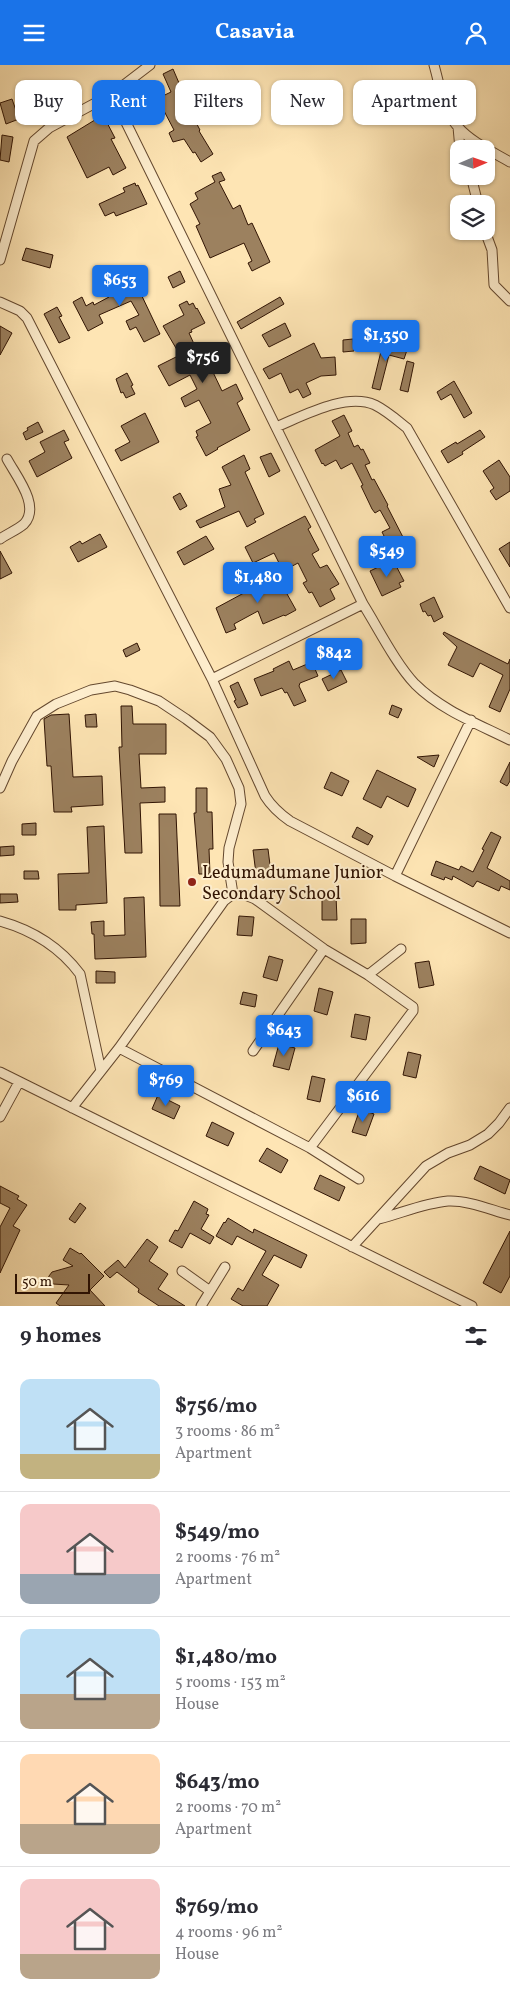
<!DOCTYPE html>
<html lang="en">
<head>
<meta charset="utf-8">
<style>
	:root { --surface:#fff; --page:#f2f2f3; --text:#2b2b33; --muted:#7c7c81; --line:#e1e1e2; --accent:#1a73e8 }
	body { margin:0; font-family:Vollkorn,serif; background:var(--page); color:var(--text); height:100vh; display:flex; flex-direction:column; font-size:19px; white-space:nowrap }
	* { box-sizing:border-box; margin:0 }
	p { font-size:16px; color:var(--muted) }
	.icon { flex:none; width:28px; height:28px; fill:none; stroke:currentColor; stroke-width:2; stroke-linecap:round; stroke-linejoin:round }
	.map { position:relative; height:1241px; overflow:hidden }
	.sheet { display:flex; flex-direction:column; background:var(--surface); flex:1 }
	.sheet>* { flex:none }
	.banner { position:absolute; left:15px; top:15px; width:480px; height:45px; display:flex; gap:10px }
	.needle { width:32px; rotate:88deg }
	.fabs { position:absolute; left:450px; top:75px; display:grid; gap:10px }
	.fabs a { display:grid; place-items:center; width:45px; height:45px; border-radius:10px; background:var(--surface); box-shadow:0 1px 4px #0004; font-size:25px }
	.scale { position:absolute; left:15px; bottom:12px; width:75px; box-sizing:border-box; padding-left:5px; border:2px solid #311403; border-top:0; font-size:14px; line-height:18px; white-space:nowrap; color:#311403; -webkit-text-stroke:4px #feeece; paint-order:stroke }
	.price { position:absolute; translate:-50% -42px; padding:0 11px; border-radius:5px; background:var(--accent); color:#fff; font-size:16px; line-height:32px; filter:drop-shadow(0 1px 2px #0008) }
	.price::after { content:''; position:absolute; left:50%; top:30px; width:15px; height:11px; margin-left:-8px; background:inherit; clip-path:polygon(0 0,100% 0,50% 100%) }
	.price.selected { background:#222; color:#fff }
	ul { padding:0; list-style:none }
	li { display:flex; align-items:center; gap:15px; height:125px; padding:0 20px }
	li+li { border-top:1px solid var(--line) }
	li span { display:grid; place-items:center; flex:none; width:140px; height:100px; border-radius:10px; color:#555 }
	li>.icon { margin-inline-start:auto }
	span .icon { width:60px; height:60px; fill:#fffc; stroke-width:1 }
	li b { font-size:21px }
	h2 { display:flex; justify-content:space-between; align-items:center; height:60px; padding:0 20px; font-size:21px }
	.tag { padding:0 18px; border-radius:10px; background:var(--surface); box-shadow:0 1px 4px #0004; font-size:18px; line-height:45px }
	.tag.selected { background:var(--accent); color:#fff }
	header { display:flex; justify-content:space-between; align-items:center; height:65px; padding:0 20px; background:var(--accent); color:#fff; font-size:22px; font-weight:700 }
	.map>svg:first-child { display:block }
	.building { fill:#9c815f; stroke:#311403 }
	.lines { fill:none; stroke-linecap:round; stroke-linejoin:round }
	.minor-casing { stroke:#64482f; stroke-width:11 }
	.minor { stroke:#feeece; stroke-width:9 }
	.poi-dot { fill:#8f2418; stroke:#feeece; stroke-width:2 }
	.labels { text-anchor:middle; stroke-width:4; stroke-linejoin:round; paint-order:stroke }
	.poi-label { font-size:18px; fill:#311403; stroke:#feeece; text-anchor:start }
</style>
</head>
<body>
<header><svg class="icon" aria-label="menu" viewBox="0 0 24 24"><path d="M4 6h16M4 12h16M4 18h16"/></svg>Casavia<svg class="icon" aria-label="person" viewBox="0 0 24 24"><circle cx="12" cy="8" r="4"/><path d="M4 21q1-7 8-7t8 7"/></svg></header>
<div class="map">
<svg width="510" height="1241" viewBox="0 0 510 1241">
	<rect width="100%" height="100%" fill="#fee5b4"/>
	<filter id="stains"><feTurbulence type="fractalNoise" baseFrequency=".004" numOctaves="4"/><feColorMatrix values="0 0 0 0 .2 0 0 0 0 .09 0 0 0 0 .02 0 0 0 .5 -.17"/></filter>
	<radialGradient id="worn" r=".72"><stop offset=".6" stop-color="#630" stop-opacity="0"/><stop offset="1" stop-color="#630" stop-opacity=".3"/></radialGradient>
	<path class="building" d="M173 4 185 32 183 33 200 65 199 66 213 89 201 97 195 87 193 88 184 74 173 77 169 68 174 65 163 44 147 52 142 41 171 27 163 9Z
		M12 34 19 54 6 59 0 38Z
		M103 50 115 73 111 74 126 103 113 110 109 102 87 113 67 72Z
		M2 70 13 72 9 97 0 95Z
		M221 107 225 115 219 117 233 144 240 140 248 160 252 158 270 197 252 206 248 198 252 196 244 178 210 193 196 161 200 159 190 139 198 134 195 128 215 117 212 111Z
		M135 118 136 121 138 120 147 139 116 151 114 147 105 151 99 139 125 127 123 123Z
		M26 183 53 190 50 203 22 195Z
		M130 206 160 269 144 277 136 262 130 265 126 256 139 250 131 236 99 250 103 258 88 266 73 237 82 232 86 241 93 237 94 240 109 232 102 221Z
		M180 206 185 217 173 223 168 212Z
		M280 232 284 239 241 264 237 257Z
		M187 236 189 240 193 238 196 244 197 243 205 258 191 265 192 267 189 268 200 292 211 286 218 299 211 303 222 326 236 319 243 334 237 338 250 365 217 383 218 384 206 391 196 372 198 371 196 366 211 358 199 335 185 342 181 333 197 324 190 310 169 321 158 301 180 290 163 261 184 250 179 240Z
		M57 242 62 251 59 252 70 273 59 278 44 249Z
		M285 258 291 271 269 282 262 270Z
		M0 261 12 268 0 290Z
		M353 274 354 286 343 287V275Z
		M314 278 321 293 335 292 336 310 321 311 306 318 311 329 303 333 298 324 290 328 281 308 269 314 263 304Z
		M383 278 407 285 404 294 389 290 380 325 372 323Z
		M407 296 414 298 408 327 400 325Z
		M127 308 133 320 131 321 135 329 126 333 123 327 121 328 116 314Z
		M454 316 472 348 464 353 451 329 441 335 437 327Z
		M145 348 159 377 121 396 115 385 130 377 121 361Z
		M344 350 352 366 348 368 354 382 358 380 361 385 363 384 370 398 365 400 372 415 374 414 388 440 387 441 406 478 402 482 407 479 414 491 398 499 382 467 390 463 380 445 375 448 372 444 361 421 363 420 352 398 341 404 336 395 325 401 323 398 322 399 315 385 340 371 332 356Z
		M38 357 43 367 26 375 23 368 28 365 27 363Z
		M64 365 69 375 64 377 72 393 37 412 29 396 45 387 40 377Z
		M480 365 485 372 462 387 463 389 448 398 441 386 456 377 457 379Z
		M271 388 280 406 269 412 260 392Z
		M244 390 250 404 245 407 264 449 254 454 256 457 247 462 239 446 200 463 196 456 225 442 219 424 231 420 222 402Z
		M499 395 510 412V426L496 435 490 426 494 423 483 406Z
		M180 428 187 441 180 445 173 432Z
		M305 451 311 462 308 464 319 485 312 489 320 503 327 500 339 519 330 524 335 534 320 542 312 527 309 528 303 518 307 516 298 498 283 506 274 488 253 498 245 482Z
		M100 469 107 482 78 497 70 482 80 476 82 479Z
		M206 471 214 484 184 500 177 487Z
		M510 477V502L499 484Z
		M0 486 12 508 0 514Z
		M393 495 404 516 399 518 401 522 382 531 370 506Z
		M284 507 289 516 282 520 296 545 285 551 284 550 263 559 258 546 234 559 236 564 226 568 216 543 255 522 257 525Z
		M434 532 443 552 434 557 431 550 428 551 425 546 423 547 420 539Z
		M444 567 508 599 510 594V624L500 647 489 642 503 610 480 598 473 612 448 600 457 582 443 569Z
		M137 578 140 585 126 592 123 585Z
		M289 596 293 605 312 597 318 611 300 618 299 621 306 636 294 641 287 627 285 628 282 623 261 631 254 614 274 606 273 604Z
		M341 605 347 617 328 626 322 614Z
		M238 617 248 639 238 643 234 636 236 635 230 621Z
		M392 640 402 644 398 653 389 649Z
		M121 641H132L133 659H166V689H139L141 723 165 722V737L140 738 142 788H125L119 682H122Z
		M69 649 73 712 102 711 103 740 71 742 72 747H54L51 701H47L44 654 51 650Z
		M96 649 97 662H86L85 650Z
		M439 690 434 702 417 692Z
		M510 697V716L507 721 500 717Z
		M377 705 416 724 408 742 387 731 381 743 363 734Z
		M331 707 349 716 342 731 324 723Z
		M196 723H207V747H212L213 784H209L210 809H199L194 748H196Z
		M159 749H176L180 841H160Z
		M36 758V770H22V759Z
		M104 761 107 838 76 840V845H59L58 809 89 808 87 762Z
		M357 762 373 771 368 780 352 772Z
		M491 767 501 772 487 803 510 816V825L501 821 499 826 477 816 473 822 453 811 452 815 445 812 444 815 431 810 436 796 459 805 461 801 473 807 484 785 482 784Z
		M14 781V790L0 791V782Z
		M268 784 271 808 256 809 253 785Z
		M24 806H38L39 814H24Z
		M0 829H17L18 837 0 838Z
		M336 830 337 855H322V831Z
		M144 832 146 892 95 894 94 869H92L91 857 104 856V871L125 870 124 833Z
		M239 851 254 852 252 871 237 870Z
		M351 854H366V878L351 879Z
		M269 891 283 895 277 916 263 912Z
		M429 896 434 920 419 923 415 898Z
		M96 906 115 907V918H96Z
		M319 923 333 927 327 950 314 946Z
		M243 927 257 930 255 942 240 939Z
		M355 949 370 952 366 975 351 972Z
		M279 979 295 983 289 1005 273 1001Z
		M408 987 421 990 416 1013 403 1010Z
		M312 1011 325 1014 320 1037 307 1034Z
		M158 1030 180 1041 174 1054 152 1044Z
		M360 1044 374 1049 366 1071 352 1067Z
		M212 1057 234 1068 228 1081 206 1071Z
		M267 1083 288 1095 281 1108 259 1096Z
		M480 1101 510 1115 505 1129 474 1114Z
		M320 1110 345 1122 339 1136 314 1124Z
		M0 1121 19 1131 17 1134 27 1140 13 1161 20 1165 0 1208V1162L10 1143 0 1138Z
		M194 1136 208 1144 206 1149 209 1150 201 1164 214 1172 210 1179 190 1168 182 1183 169 1176 175 1165 178 1166Z
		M80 1138 86 1143 75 1158 69 1154Z
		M228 1153 253 1168 254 1164 307 1190 301 1203 274 1190 262 1210 279 1220 267 1241H243L231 1234 238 1223 243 1226 266 1186 237 1171 232 1180 216 1171 224 1157 225 1158Z
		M510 1166V1211L501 1228 483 1218Z
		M147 1174 158 1182 149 1196 168 1209 158 1224 185 1241H159L138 1227 139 1224 117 1207 110 1213 104 1207 118 1195 125 1203Z
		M70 1183 80 1189 81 1188 104 1211 90 1225 105 1241H60L56 1238 69 1220 53 1219 48 1214 49 1211 52 1207 73 1201 63 1195Z"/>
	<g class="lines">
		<defs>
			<path id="minor" d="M434 0C440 21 443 45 458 62 471 77 493 87 510 97
				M112 29 363 539C378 563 396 599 415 619 441 645 478 659 510 675
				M458 62 460 84
				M471 111 478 139
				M485 166 492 185 494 220 510 236
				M0 195 34 76 49 63 112 29 150 0
				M0 237 20 246 27 253 212 614 265 731C272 742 280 749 290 756L395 811 510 868
				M276 362C303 351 346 327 375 340 387 346 397 355 407 363L510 543
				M0 474C7 469 17 465 24 459 41 441 16 411 7 394
				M212 614 363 539
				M0 723 12 696 37 651 56 639 91 625 115 621 130 625 159 636 186 654 210 672 226 694 239 723 241 739 229 783 228 797 233 829
				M395 811 471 655
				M0 856C32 865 60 882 80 909L101 1006
				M368 910 401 884
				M119 983 310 1083 359 1114
				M253 986 324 884
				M0 1007 472 1241
				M72 1043 119 983 224 836 233 829 245 830 255 834 324 884 368 910 413 942V946L310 1083
				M0 1052 19 1017
				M379 1154C402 1148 425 1138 448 1136 468 1135 491 1145 510 1150
				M352 1182 426 1101 448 1088 470 1080 488 1069 499 1058 510 1043
				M182 1206 210 1226
				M201 1241 225 1202"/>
		</defs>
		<use href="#minor" class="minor-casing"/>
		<use href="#minor" class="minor"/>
	</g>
	<circle class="poi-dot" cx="192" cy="817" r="5"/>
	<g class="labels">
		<g class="poi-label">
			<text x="202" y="813">Ledumadumane Junior<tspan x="202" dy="21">Secondary School</tspan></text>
		</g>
	</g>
	<rect width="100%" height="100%" filter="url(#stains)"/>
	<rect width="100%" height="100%" fill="url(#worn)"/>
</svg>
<div class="fabs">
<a><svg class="needle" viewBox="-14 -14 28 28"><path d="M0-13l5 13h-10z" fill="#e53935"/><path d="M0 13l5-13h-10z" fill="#7c7c81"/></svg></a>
<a><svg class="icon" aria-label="layers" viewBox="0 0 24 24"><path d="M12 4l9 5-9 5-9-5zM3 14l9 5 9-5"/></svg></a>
</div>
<div class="scale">50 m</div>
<b class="price" style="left:120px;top:242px">$653</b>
<b class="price" style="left:386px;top:297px">$1,350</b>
<b class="price selected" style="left:203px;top:319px">$756</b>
<b class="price" style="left:387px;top:513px">$549</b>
<b class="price" style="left:258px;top:539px">$1,480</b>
<b class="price" style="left:334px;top:615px">$842</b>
<b class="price" style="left:284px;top:992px">$643</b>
<b class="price" style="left:166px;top:1042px">$769</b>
<b class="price" style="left:363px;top:1058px">$616</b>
<div class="banner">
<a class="tag">Buy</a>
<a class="tag selected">Rent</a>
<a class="tag">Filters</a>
<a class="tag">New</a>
<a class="tag">Apartment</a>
</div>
</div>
<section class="sheet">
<h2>9 homes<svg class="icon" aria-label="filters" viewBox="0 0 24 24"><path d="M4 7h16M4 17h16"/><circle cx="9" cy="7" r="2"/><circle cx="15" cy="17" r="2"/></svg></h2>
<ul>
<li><span style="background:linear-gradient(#bfe0f5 75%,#c2b280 0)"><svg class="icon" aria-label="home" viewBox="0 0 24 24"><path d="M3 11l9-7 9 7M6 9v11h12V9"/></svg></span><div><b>$756/mo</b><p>3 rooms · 86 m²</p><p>Apartment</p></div></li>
<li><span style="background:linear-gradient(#f6c9c9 70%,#9aa5b1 0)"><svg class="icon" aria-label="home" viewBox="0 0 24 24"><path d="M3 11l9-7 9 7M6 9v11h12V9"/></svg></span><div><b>$549/mo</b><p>2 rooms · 76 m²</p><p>Apartment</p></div></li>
<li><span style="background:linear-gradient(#bfe0f5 65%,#b9a48a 0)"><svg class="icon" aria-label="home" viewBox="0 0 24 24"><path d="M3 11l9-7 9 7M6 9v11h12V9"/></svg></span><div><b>$1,480/mo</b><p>5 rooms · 153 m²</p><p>House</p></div></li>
<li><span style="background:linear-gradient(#ffd9b3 70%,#b9a48a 0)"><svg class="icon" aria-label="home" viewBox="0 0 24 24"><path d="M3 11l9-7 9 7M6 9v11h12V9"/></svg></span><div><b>$643/mo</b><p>2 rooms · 70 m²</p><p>Apartment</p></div></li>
<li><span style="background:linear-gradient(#f6c9c9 75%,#b9a48a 0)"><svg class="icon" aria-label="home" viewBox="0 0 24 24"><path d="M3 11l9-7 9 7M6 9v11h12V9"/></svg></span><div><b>$769/mo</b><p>4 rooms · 96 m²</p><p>House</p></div></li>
</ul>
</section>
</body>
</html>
